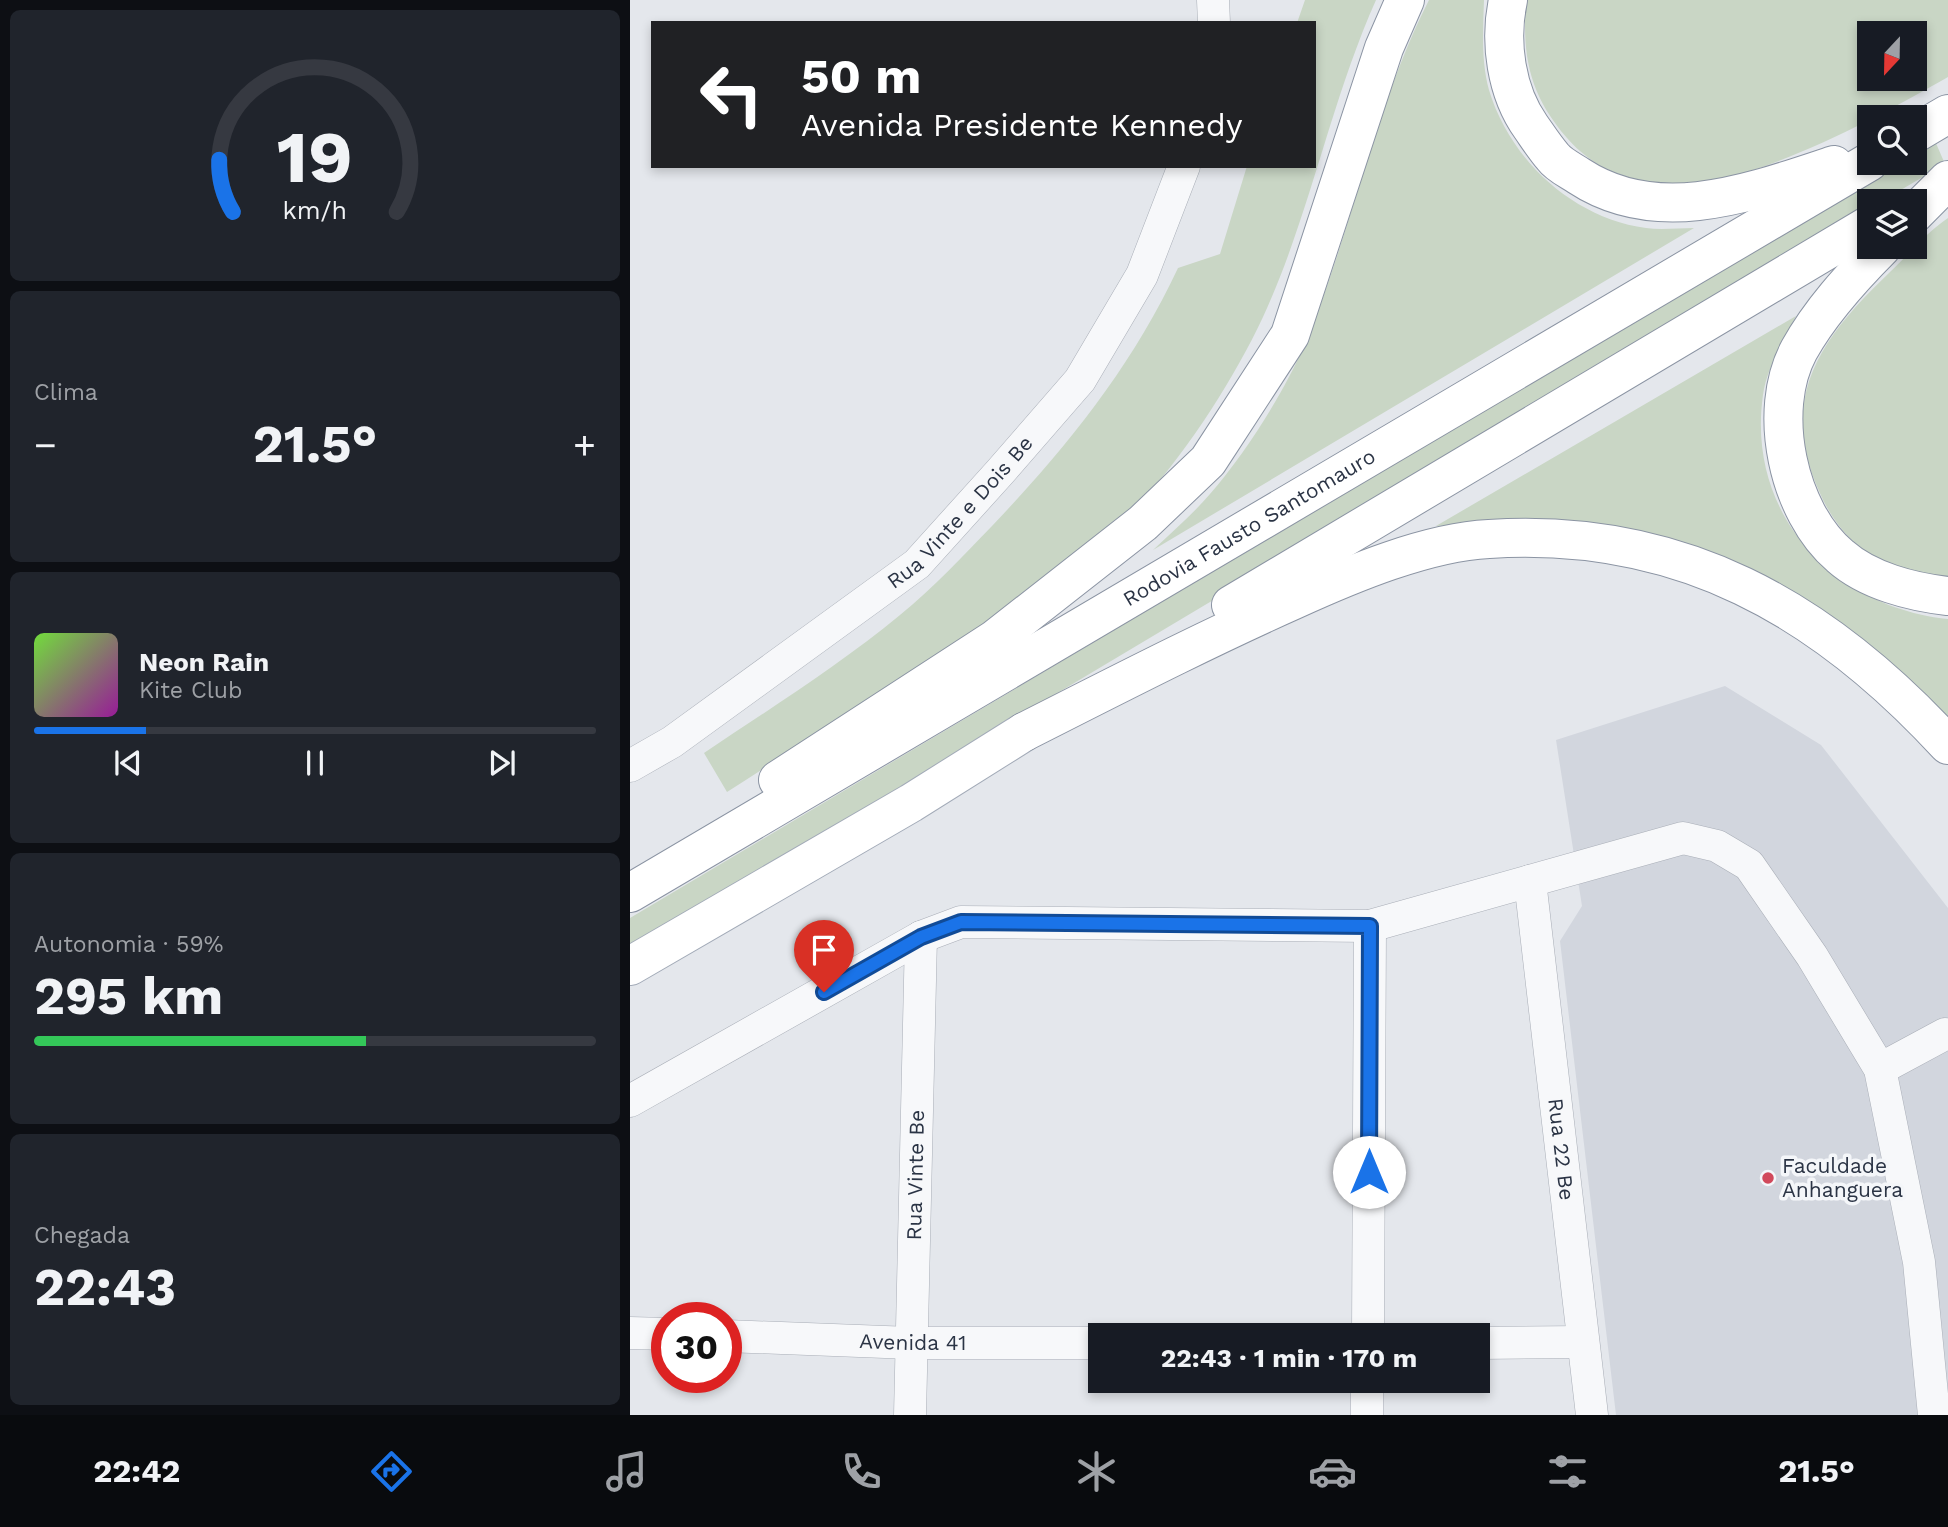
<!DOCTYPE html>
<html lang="pt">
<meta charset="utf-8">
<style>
body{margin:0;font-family:"Work Sans",sans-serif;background:#20242c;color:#f1f3f6;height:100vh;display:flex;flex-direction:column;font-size:26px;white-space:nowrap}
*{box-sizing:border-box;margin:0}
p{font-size:23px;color:#9ea1a6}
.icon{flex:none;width:38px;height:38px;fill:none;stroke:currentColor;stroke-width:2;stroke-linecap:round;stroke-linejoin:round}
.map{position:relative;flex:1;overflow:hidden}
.sheet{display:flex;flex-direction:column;gap:10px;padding:10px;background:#0d0f14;width:630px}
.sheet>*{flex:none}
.top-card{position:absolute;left:21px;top:21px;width:665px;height:147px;border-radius:0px;box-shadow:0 4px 10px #0003;background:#202124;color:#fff;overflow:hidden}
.needle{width:46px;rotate:202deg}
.buttons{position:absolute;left:1227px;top:21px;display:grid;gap:14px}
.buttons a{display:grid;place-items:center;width:70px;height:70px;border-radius:0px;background:#171b24;box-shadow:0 4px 10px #0003;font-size:35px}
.speed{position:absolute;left:21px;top:1302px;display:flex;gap:14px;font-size:35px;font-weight:700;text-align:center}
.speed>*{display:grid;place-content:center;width:91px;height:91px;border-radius:50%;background:#171b24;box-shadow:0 4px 10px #0003;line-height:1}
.speed .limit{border:10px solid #d22;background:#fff;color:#111}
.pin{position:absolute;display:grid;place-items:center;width:60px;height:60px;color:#fff;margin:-72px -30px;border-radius:50% 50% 50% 0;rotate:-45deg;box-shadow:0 0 7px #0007}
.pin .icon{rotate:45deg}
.me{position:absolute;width:77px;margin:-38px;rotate:0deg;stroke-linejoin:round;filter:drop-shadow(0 0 5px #0008)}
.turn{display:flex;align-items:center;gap:24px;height:147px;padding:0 35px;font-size:32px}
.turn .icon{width:91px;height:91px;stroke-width:2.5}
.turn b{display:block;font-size:49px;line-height:60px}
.big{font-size:52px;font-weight:700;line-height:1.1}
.sheet .card{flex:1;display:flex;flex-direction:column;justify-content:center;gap:10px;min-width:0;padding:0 24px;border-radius:10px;background:#20242c}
.sheet .dial{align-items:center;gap:0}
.dial svg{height:182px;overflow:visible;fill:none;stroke:#363941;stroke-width:7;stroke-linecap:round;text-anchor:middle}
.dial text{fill:#f1f3f6;stroke:none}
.song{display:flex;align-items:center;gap:21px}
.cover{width:84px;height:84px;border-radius:10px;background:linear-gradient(135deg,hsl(100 70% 55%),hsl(300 70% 35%))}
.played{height:7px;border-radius:4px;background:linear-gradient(90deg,#1a73e8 20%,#363941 20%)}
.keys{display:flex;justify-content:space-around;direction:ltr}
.heat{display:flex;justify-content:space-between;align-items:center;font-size:38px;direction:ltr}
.charge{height:10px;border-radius:5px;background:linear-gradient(90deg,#34c759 59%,#363941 0)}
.trip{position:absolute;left:458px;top:1323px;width:402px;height:70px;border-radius:0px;background:#171b24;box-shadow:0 4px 10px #0003;font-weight:700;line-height:70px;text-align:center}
.tab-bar{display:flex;height:112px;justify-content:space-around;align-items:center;background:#090b0e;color:#9ea1a6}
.tab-bar .icon{width:49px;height:49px}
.tab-bar .selected{color:#1a73e8}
.tab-bar b{font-size:32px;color:#f1f3f6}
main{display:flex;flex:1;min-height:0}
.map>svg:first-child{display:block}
.built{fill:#d2d6de}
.green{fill:#c9d6c5;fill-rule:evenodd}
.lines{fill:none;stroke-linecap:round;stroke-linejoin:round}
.minor-casing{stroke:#a9aeb7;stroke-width:33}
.major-casing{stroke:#a3abb8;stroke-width:40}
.highway-casing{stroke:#8b94a3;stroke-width:40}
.minor{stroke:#f7f8fa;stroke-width:32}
.major{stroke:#fff;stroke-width:38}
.highway{stroke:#fff;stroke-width:38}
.route-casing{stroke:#114b97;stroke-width:18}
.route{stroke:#1a73e8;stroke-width:12}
.poi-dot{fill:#d1495b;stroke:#f4f6f9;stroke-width:2.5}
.labels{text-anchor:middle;stroke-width:7;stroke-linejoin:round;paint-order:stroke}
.street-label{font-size:21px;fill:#2b3445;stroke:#f4f6f9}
.poi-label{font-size:21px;fill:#2b3445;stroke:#f4f6f9;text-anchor:start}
</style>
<main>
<section class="sheet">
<div class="card dial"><svg viewBox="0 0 100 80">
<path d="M14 69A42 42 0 1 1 86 69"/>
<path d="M14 69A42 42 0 0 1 8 46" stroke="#1a73e8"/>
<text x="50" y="56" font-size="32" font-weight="700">19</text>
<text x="50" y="72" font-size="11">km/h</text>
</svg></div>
<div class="card"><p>Clima</p>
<div class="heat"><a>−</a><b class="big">21.5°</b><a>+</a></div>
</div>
<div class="card">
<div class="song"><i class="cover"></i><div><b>Neon Rain</b><p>Kite Club</p></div></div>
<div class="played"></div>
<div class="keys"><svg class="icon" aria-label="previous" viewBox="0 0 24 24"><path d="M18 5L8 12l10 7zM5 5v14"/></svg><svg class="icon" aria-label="pause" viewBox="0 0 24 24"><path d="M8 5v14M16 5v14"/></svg><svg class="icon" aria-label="next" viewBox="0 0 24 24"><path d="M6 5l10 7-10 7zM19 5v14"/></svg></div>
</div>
<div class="card"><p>Autonomia · 59%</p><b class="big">295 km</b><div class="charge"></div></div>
<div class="card"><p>Chegada</p><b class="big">22:43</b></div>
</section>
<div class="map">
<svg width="1318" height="1415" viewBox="0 0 1318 1415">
<rect width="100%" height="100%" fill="#e4e7ec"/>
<path class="built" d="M 1095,686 L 1191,745 L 1318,908 L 1318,1415 L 986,1415 L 930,941 L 952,906 L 926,740 Z"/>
<path class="green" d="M 675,0 L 746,0 C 700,103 680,215 633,317 C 606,375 559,449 516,496 C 498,515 474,531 454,548 C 345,640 217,714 97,792 L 74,753 C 141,708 208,666 270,615 C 303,588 333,556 362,526 C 437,447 501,368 548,268 L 590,254 L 617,166 L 684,166 L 684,23 L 667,23 Z
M 799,0 L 854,0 C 853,30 851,61 859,90 C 880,160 943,218 1016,228 C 1031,230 1048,228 1064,228 L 523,550 C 542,532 563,514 580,494 C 615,454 653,394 674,346 C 722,233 743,110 799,0 Z
M 896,0 L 1318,0 L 1318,77 C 1242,120 1134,180 1045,186 C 1005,189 962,167 937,138 C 899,94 892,56 896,0 ZM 1239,33 L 1284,33 L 1284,79 L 1239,79 Z
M 1305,141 L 1315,164 L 1252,201 L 1239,201 L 1239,209 L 0,948 L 0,918 L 1269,163 L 1284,163 L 1285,154 Z
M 1318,218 L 1318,580 C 1299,575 1274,573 1256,565 C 1225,550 1202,522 1189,491 C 1147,396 1192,337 1260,272 C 1278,255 1297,232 1318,218 Z
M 1166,316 C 1154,340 1137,367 1133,395 C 1116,514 1203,607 1318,619 L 1318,729 L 1215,633 L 900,522 L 806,526 Z"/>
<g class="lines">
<g class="minor-casing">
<g id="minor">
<path d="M 583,0 L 584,23"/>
<path id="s1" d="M 0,766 L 42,742 L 287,564 L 370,472 L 450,380 L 512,275 L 554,166"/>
<path id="s2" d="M 900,881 L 962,1415"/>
<path d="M 1250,1069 L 1315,1034"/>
<path d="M 0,1101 L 291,937 L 331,922 L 740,926 L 1053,838 L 1087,846 L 1119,865 L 1182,956 L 1250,1069 L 1289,1262 L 1304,1415"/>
<path d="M 0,1333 L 37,1334"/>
<path d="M 738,1335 L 740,926"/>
<path id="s3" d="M 96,1336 L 281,1343 L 471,1343"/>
<path d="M 849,1343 L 953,1342"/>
<path id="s4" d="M 280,1415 L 291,937"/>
<path d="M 737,1415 L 737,1381"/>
</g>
</g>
<g class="major-casing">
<path id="major" d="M 0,966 L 281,803 L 394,732"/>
</g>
<g class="highway-casing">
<g id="highway">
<path d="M 878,0 C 869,42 876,92 901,127 C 908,137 915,148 923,157 C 929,165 940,170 949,176 C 1028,228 1122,192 1204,165"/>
<path d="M 1284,134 L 1318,114"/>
<path d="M 1284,214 L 1318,180"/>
<path d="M 1252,247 C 1221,278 1190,312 1169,350 C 1136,411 1158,512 1210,556 C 1238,581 1282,592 1318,596"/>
<path d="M 601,605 L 1239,225"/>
<path d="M 394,732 C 483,687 572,641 664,600 C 721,574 797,542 859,539 C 1050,527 1192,608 1318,745"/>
<path d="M 148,780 L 365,639 L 513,523 L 578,461 L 660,335 L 754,48 L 775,0"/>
<path id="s5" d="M 0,893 L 1239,162"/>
</g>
</g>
<use href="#minor" class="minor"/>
<use href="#major" class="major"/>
<use href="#highway" class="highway"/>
</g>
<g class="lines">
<g class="route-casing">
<path id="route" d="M 194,992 L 291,937 L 331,922 L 740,926 L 739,1172"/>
</g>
<use href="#route" class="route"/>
</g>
<circle class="poi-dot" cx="1138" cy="1178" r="7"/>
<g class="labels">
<g class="street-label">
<text dy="7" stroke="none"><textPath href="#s1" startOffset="418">Rua Vinte e Dois Be</textPath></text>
<text dy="7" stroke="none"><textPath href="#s5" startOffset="719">Rodovia Fausto Santomauro</textPath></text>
<text dy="7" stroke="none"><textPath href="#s2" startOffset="270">Rua 22 Be</textPath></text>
<text dy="7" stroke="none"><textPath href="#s4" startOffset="240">Rua Vinte Be</textPath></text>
<text dy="7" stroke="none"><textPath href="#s3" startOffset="187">Avenida 41</textPath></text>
</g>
<g class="poi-label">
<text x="1152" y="1173">Faculdade<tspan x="1152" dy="24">Anhanguera</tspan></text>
</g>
</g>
</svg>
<div class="buttons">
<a><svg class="needle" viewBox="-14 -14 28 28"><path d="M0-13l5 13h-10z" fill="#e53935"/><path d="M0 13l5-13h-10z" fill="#9ea1a6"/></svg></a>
<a><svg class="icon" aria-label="search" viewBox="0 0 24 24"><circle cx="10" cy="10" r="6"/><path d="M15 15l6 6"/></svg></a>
<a><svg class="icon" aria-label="layers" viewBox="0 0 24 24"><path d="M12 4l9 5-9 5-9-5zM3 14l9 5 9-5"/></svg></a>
</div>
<div class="speed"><div class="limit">30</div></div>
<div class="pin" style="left:194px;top:992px;background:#d93025"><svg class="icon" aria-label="arrive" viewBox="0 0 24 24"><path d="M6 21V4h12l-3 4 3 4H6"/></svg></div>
<svg class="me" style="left:739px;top:1172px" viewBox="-20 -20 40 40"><circle r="19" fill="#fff"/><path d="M0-13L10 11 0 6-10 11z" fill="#1a73e8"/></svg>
<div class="trip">22:43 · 1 min · 170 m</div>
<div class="top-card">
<div class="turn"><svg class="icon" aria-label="left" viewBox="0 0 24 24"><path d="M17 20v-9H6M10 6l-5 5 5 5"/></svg><div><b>50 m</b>Avenida Presidente Kennedy</div></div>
</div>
</div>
</main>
<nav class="tab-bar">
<b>22:42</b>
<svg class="icon selected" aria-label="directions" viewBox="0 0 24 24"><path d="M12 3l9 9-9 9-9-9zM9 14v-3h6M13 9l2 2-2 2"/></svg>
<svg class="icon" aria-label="music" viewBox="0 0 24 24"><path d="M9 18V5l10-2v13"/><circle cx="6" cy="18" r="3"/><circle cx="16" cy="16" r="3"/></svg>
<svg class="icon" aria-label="phone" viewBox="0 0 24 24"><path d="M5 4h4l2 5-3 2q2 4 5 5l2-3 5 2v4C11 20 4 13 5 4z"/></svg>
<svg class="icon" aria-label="climate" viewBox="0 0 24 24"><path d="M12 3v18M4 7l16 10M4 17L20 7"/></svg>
<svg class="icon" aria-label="car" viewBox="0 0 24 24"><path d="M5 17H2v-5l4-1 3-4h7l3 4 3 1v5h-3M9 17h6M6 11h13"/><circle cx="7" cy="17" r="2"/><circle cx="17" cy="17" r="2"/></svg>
<svg class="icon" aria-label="filters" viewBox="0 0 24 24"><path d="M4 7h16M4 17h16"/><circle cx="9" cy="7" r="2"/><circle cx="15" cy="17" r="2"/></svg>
<b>21.5°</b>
</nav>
